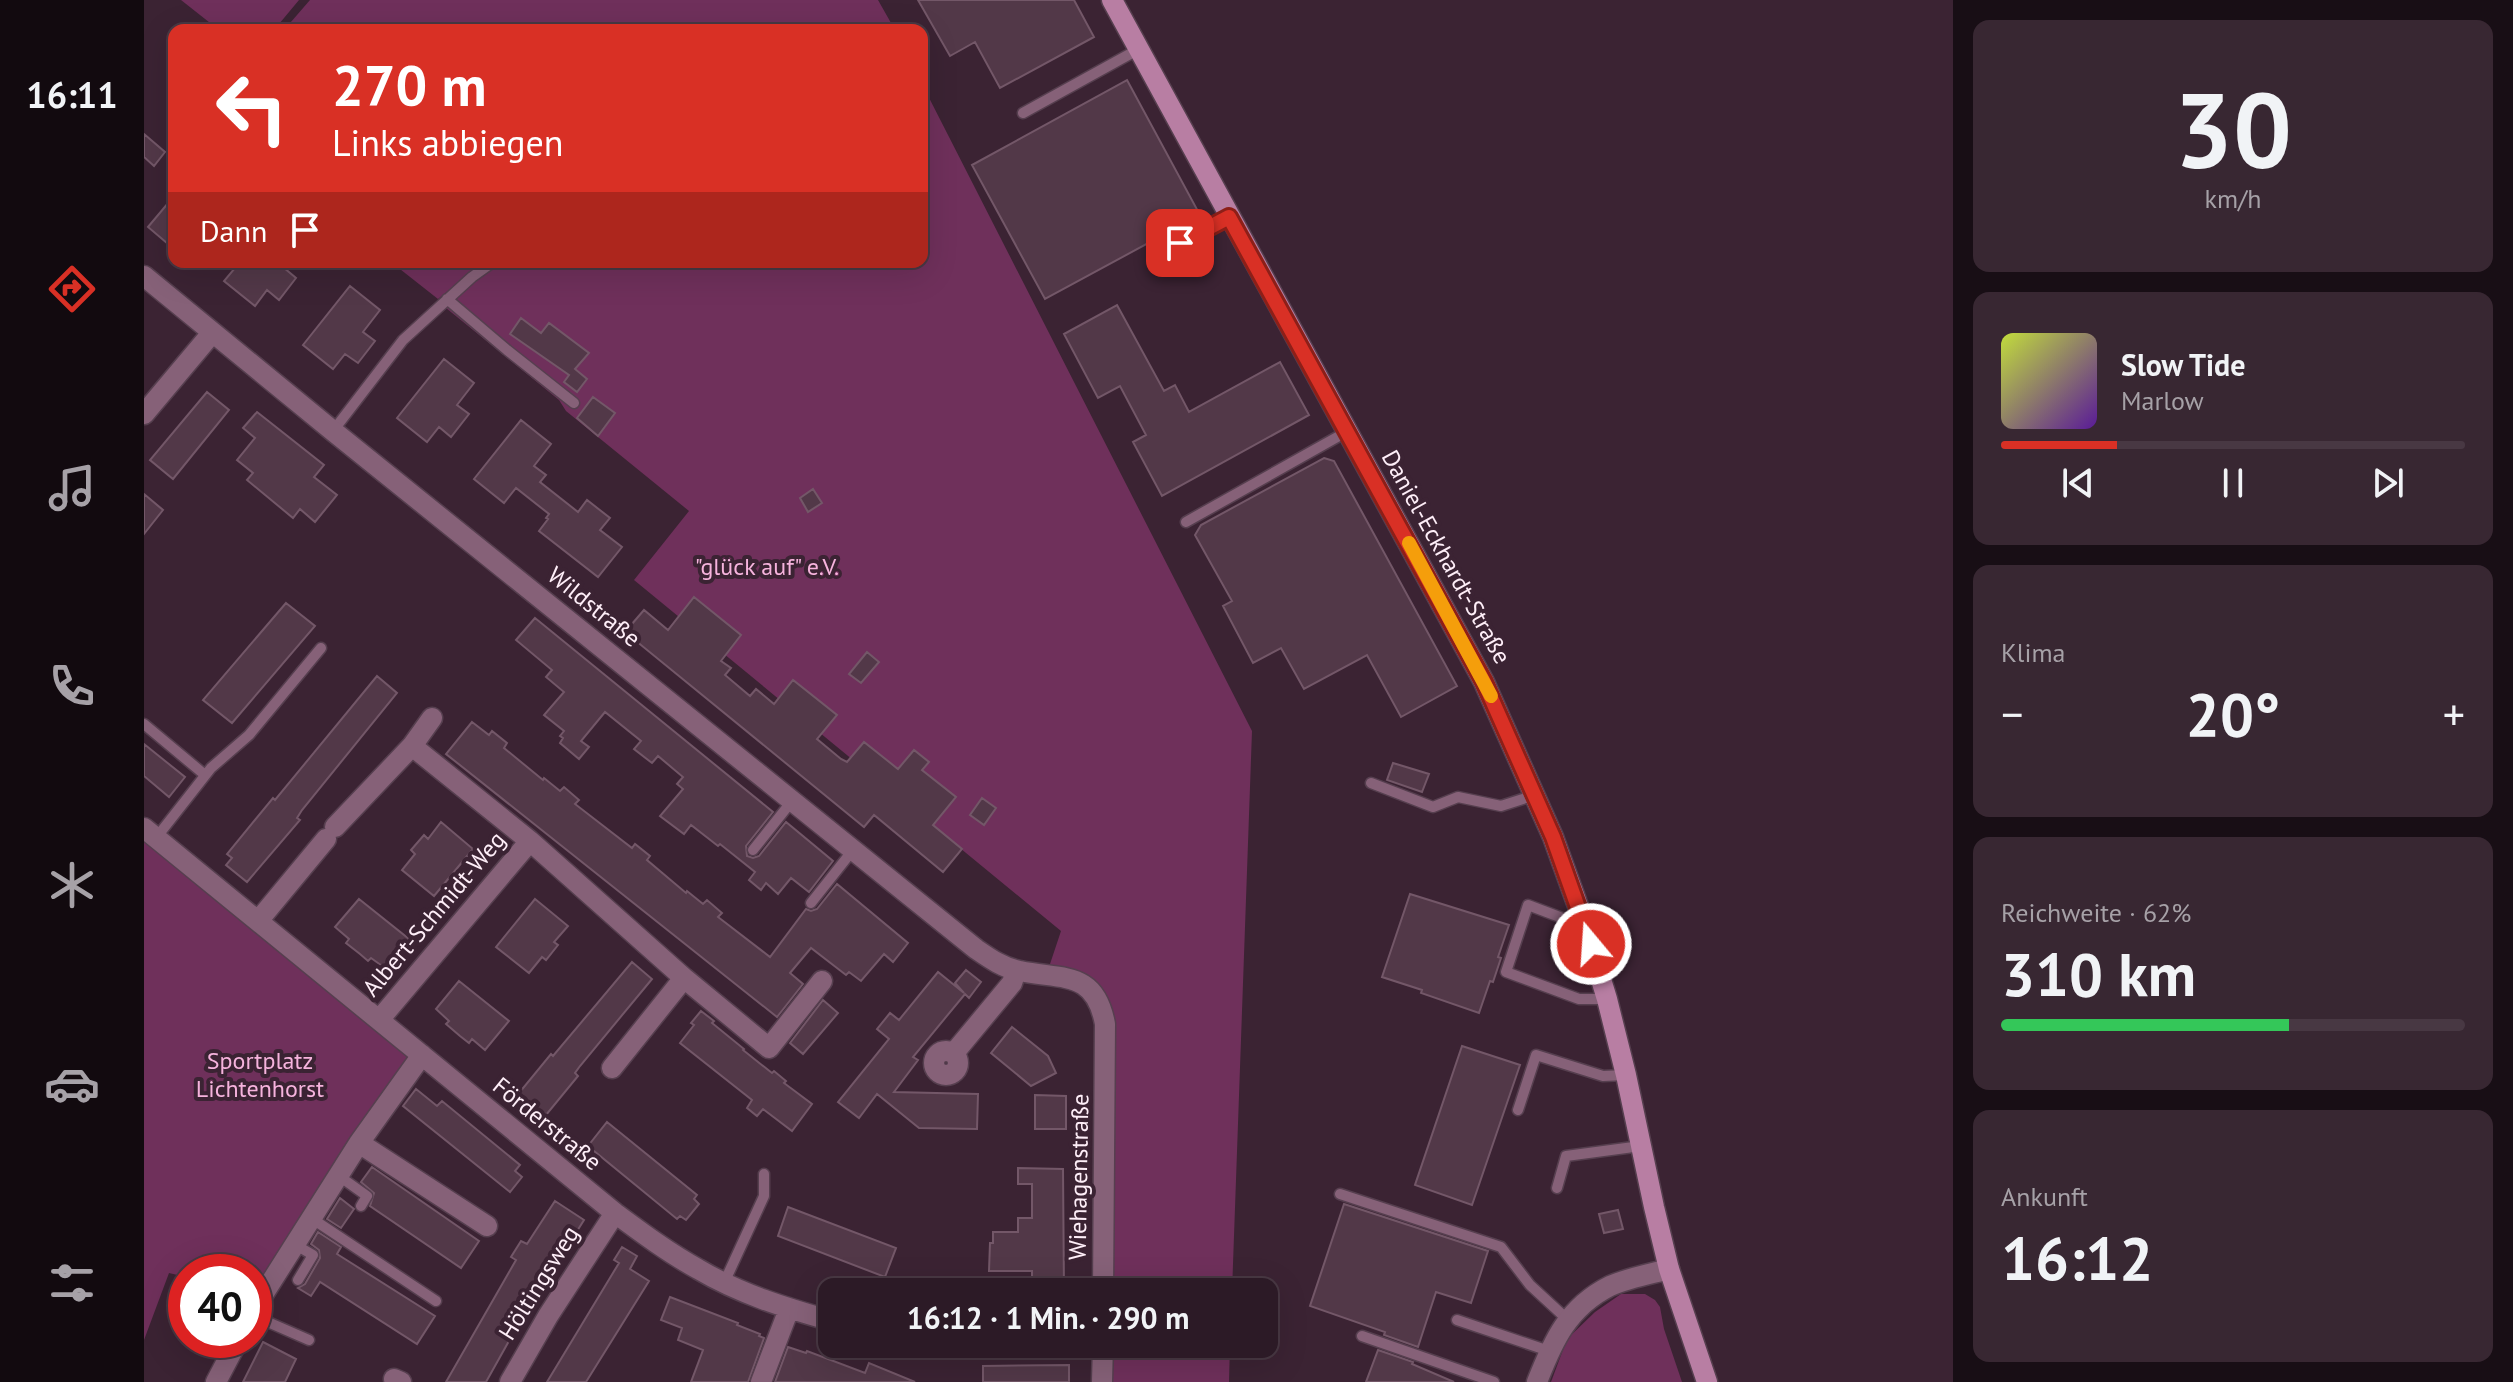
<!DOCTYPE html>
<html lang="de">
<meta charset="utf-8">
<style>
body{margin:0;font-family:"PT Sans",sans-serif;background:#382732;color:#f1f3f6;height:100vh;display:flex;flex-direction:column;font-size:30px;white-space:nowrap}
*{box-sizing:border-box;margin:0}
p{font-size:26px;color:#a6a1a7}
.icon{flex:none;width:44px;height:44px;fill:none;stroke:currentColor;stroke-width:2;stroke-linecap:round;stroke-linejoin:round}
.map{position:relative;flex:1;overflow:hidden}
.drawer{display:flex;flex-direction:column;gap:20px;padding:20px;background:#180e15;width:560px}
.drawer>*{flex:none}
.hud{position:absolute;left:24px;top:24px;width:760px;height:244px;border-radius:16px;box-shadow:0 8px 32px #0002,0 0 0 2px #483843;background:#d93025;color:#fff;overflow:hidden}
.speed{position:absolute;left:24px;top:1254px;display:flex;gap:16px;font-size:40px;font-weight:700;text-align:center}
.speed>*{display:grid;place-content:center;width:104px;height:104px;border-radius:50%;background:#2c1a26;box-shadow:0 8px 32px #0002,0 0 0 2px #483843;line-height:1}
.speed .limit{border:12px solid #d22;background:#fff;color:#111}
.pin{position:absolute;display:grid;place-items:center;width:68px;height:68px;color:#fff;margin:-34px;border-radius:16px;box-shadow:0 4px 12px #0006}
.me{position:absolute;width:88px;margin:-44px;rotate:342deg;stroke-linejoin:round;filter:drop-shadow(0 0 6px #0008)}
.turn{display:flex;align-items:center;gap:28px;height:168px;padding:0 32px;font-size:36px}
.turn .icon{width:104px;height:104px;stroke-width:2.5}
.turn b{display:block;font-size:56px;line-height:68px}
.then{display:flex;align-items:center;height:76px;padding:0 32px;background:#0003;gap:16px;font-size:30px}
.big{font-size:60px;font-weight:800;line-height:1.1}
.drawer .widget{flex:1;display:flex;flex-direction:column;justify-content:center;gap:12px;min-width:0;padding:0 28px;border-radius:16px;background:#382732}
.drawer .dial{align-items:center;gap:0}
.dial b{font-size:104px;line-height:1}
.song{display:flex;align-items:center;gap:24px}
.cover{width:96px;height:96px;border-radius:12px;background:linear-gradient(135deg,hsl(70 70% 55%),hsl(270 70% 35%))}
.played{height:8px;border-radius:4px;background:linear-gradient(90deg,#d93025 25%,#483843 25%)}
.keys{display:flex;justify-content:space-around;direction:ltr}
.heat{display:flex;justify-content:space-between;align-items:center;font-size:44px;direction:ltr}
.charge{height:12px;border-radius:6px;background:linear-gradient(90deg,#34c759 62%,#483843 0)}
.trip{position:absolute;left:674px;top:1278px;width:460px;height:80px;border-radius:16px;background:#2c1a26;box-shadow:0 8px 32px #0002,0 0 0 2px #483843;font-weight:800;line-height:80px;text-align:center}
main{display:flex;flex:1;min-height:0}
.tabs{display:flex;flex-direction:column;width:144px;justify-content:space-around;align-items:center;background:#120a0f;color:#a6a1a7}
.tabs .icon{width:56px;height:56px}
.tabs .on{color:#d93025}
.tabs b{font-size:36px;color:#f1f3f6}
.map>svg:first-child{display:block}
.green{fill:#6f305b}
.building{fill:#523848;stroke:#735768;stroke-width:2}
.lines{fill:none;stroke-linecap:round;stroke-linejoin:round}
.lane-casing{stroke:#563f4f;stroke-width:13}
.street-casing{stroke:#563f4f;stroke-width:23}
.secondary-casing{stroke:#563f4f;stroke-width:23}
.lane{stroke:#866178;stroke-width:10}
.street{stroke:#866178;stroke-width:20}
.secondary{stroke:#b87ea3;stroke-width:20}
.route-casing{stroke:#8d1f18;stroke-width:20}
.route{stroke:#d93025;stroke-width:14}
.slow{stroke:#f59e0b;stroke-width:14}
.labels{text-anchor:middle;stroke-width:8;stroke-linejoin:round;paint-order:stroke}
.street-label{font-size:24px;fill:#feeef8;stroke:#3b2333}
.park-label{font-size:24px;fill:#f6b3dd;stroke:#3b2333}
</style>
<main>
<nav class="tabs">
<b>16:11</b>
<svg class="icon on" aria-label="directions" viewBox="0 0 24 24"><path d="M12 3l9 9-9 9-9-9zM9 14v-3h6M13 9l2 2-2 2"/></svg>
<svg class="icon" aria-label="music" viewBox="0 0 24 24"><path d="M9 18V5l10-2v13"/><circle cx="6" cy="18" r="3"/><circle cx="16" cy="16" r="3"/></svg>
<svg class="icon" aria-label="phone" viewBox="0 0 24 24"><path d="M5 4h4l2 5-3 2q2 4 5 5l2-3 5 2v4C11 20 4 13 5 4z"/></svg>
<svg class="icon" aria-label="climate" viewBox="0 0 24 24"><path d="M12 3v18M4 7l16 10M4 17L20 7"/></svg>
<svg class="icon" aria-label="car" viewBox="0 0 24 24"><path d="M5 17H2v-5l4-1 3-4h7l3 4 3 1v5h-3M9 17h6M6 11h13"/><circle cx="7" cy="17" r="2"/><circle cx="17" cy="17" r="2"/></svg>
<svg class="icon" aria-label="filters" viewBox="0 0 24 24"><path d="M4 7h16M4 17h16"/><circle cx="9" cy="7" r="2"/><circle cx="15" cy="17" r="2"/></svg>
</nav>
<div class="map">
<svg width="1809" height="1382" viewBox="0 0 1809 1382">
<rect width="100%" height="100%" fill="#3b2333"/>
<path class="green" d="M 37,0 L 155,0 L 130,30 L 75,30 Z
M 166,0 L 734,0 L 751,30 L 140,30 Z
M 778,84 L 1108,731 L 1088,1292 L 962,1292 L 960,1007 L 903,973 L 917,931 L 490,580 L 545,511 L 422,411 L 415,400 L 302,308 L 316,291 L 354,262 L 778,262 Z
M 247,262 L 340,262 L 294,299 Z
M 0,833 L 271,1056 L 110,1297 L 110,1272 L 42,1272 L 42,1277 L 25,1273 L 0,1340 Z
M 1477,1294 L 1501,1294 L 1511,1300 L 1516,1307 L 1520,1329 L 1538,1382 L 1407,1382 L 1423,1339 L 1451,1312 Z
M 961,1344 L 1086,1344 L 1085,1382 L 961,1382 Z"/>
<path class="building" d="M 774,0 L 930,0 L 950,37 L 856,88 L 831,42 L 806,56 Z
M 983,80 L 1056,215 L 901,299 L 828,165 Z
M 0,134 L 21,152 L 10,166 L 0,157 Z
M 30,196 L 30,249 L 4,227 Z
M 96,262 L 133,262 L 152,278 L 135,300 L 123,290 L 111,306 L 80,281 Z
M 206,286 L 236,310 L 219,332 L 231,341 L 214,363 L 201,354 L 189,369 L 159,345 Z
M 973,305 L 1020,391 L 1031,385 L 1045,412 L 1136,362 L 1165,415 L 1018,496 L 989,442 L 1002,435 L 976,386 L 954,398 L 920,334 Z
M 377,318 L 397,333 L 405,323 L 445,353 L 431,369 L 443,379 L 433,392 L 420,382 L 425,375 L 366,334 Z
M 300,359 L 330,383 L 313,405 L 325,414 L 307,437 L 295,427 L 283,442 L 253,418 Z
M 63,392 L 85,410 L 29,479 L 6,460 Z
M 449,397 L 471,413 L 454,436 L 433,418 Z
M 113,412 L 180,465 L 170,477 L 193,495 L 171,522 L 156,509 L 149,518 L 103,480 L 109,473 L 93,460 L 111,438 L 99,428 Z
M 377,420 L 407,444 L 390,466 L 402,475 L 396,482 L 434,512 L 443,500 L 466,518 L 456,530 L 478,547 L 454,577 L 395,531 L 404,519 L 402,518 L 405,514 L 372,488 L 360,503 L 330,479 Z
M 1180,458 L 1190,461 L 1313,686 L 1257,717 L 1223,655 L 1160,689 L 1137,648 L 1109,663 L 1079,606 L 1088,601 L 1051,535 L 1057,525 Z
M 669,489 L 678,503 L 664,512 L 656,498 Z
M 0,494 L 19,510 L 0,534 Z
M 550,597 L 597,635 L 577,661 L 587,668 L 581,675 L 606,696 L 612,689 L 630,704 L 649,680 L 693,715 L 673,739 L 697,759 L 703,762 L 720,742 L 754,769 L 770,750 L 785,762 L 778,770 L 812,797 L 789,825 L 818,849 L 799,872 L 730,815 L 720,827 L 481,632 L 500,610 L 524,630 Z
M 142,603 L 171,626 L 88,723 L 59,700 Z
M 391,618 L 629,812 L 602,846 L 603,856 L 609,858 L 615,856 L 642,822 L 689,861 L 665,892 L 647,878 L 634,894 L 622,883 L 617,890 L 605,880 L 611,872 L 576,844 L 574,846 L 547,825 L 540,834 L 516,816 L 539,789 L 533,784 L 539,777 L 514,756 L 508,763 L 490,749 L 497,741 L 461,712 L 437,741 L 445,747 L 435,759 L 416,743 L 419,738 L 416,736 L 420,731 L 400,715 L 420,692 L 402,677 L 408,670 L 372,640 Z
M 723,652 L 735,662 L 717,683 L 705,674 Z
M 233,676 L 253,693 L 158,810 L 153,818 L 156,820 L 103,882 L 82,865 L 88,858 L 83,854 L 129,798 L 131,800 Z
M 328,722 L 345,735 L 348,731 L 363,743 L 360,748 L 399,780 L 400,778 L 416,791 L 420,787 L 435,800 L 431,804 L 488,848 L 491,844 L 506,856 L 503,860 L 542,893 L 543,891 L 559,904 L 563,900 L 578,913 L 574,917 L 626,957 L 662,909 L 667,911 L 673,909 L 693,884 L 764,943 L 749,962 L 740,954 L 717,981 L 705,972 L 702,975 L 667,948 L 646,973 L 659,984 L 633,1017 L 302,754 Z
M 0,744 L 41,777 L 25,797 L 0,776 Z
M 1249,763 L 1285,774 L 1278,792 L 1243,780 Z
M 838,798 L 852,808 L 840,825 L 826,815 Z
M 297,822 L 329,849 L 290,896 L 258,870 L 271,854 L 267,850 L 280,835 L 284,839 Z
M 1266,894 L 1365,925 L 1354,957 L 1357,958 L 1349,982 L 1346,981 L 1335,1013 L 1277,993 L 1278,990 L 1238,977 Z
M 215,899 L 265,939 L 241,968 L 227,958 L 224,961 L 216,954 L 202,943 L 205,939 L 191,927 Z
M 391,899 L 424,926 L 410,942 L 414,945 L 402,960 L 398,957 L 385,973 L 352,947 Z
M 488,962 L 508,979 L 436,1066 L 431,1073 L 434,1076 L 402,1115 L 399,1112 L 394,1119 L 372,1102 L 378,1095 L 375,1093 L 407,1054 L 409,1056 Z
M 822,970 L 837,982 L 825,998 L 821,994 L 769,1057 L 774,1060 L 750,1092 L 834,1094 L 833,1129 L 775,1128 L 733,1094 L 715,1118 L 694,1102 L 745,1039 L 733,1029 L 746,1013 L 755,1020 L 794,972 L 820,993 L 811,983 Z
M 315,981 L 365,1021 L 341,1050 L 328,1039 L 325,1043 L 316,1036 L 302,1024 L 305,1021 L 292,1009 Z
M 679,1000 L 694,1013 L 659,1054 L 646,1043 Z
M 557,1011 L 570,1021 L 568,1023 L 600,1049 L 599,1050 L 628,1073 L 630,1071 L 642,1081 L 640,1083 L 668,1104 L 648,1131 L 619,1109 L 613,1116 L 603,1108 L 608,1100 L 536,1043 L 550,1025 L 547,1023 Z
M 868,1027 L 904,1056 L 912,1073 L 887,1086 L 847,1053 Z
M 1318,1046 L 1376,1065 L 1328,1205 L 1271,1185 Z
M 272,1089 L 293,1106 L 298,1101 L 376,1165 L 371,1171 L 378,1177 L 366,1192 L 259,1106 Z
M 891,1095 L 922,1096 L 922,1129 L 891,1129 Z
M 463,1122 L 553,1195 L 550,1199 L 555,1204 L 542,1220 L 536,1216 L 533,1219 L 444,1146 Z
M 228,1167 L 335,1241 L 317,1268 L 226,1206 L 230,1193 L 217,1182 Z
M 874,1168 L 919,1169 L 920,1292 L 888,1292 L 888,1271 L 845,1271 L 846,1243 L 849,1243 L 849,1232 L 874,1232 L 874,1218 L 888,1218 L 888,1184 L 874,1184 Z
M 196,1198 L 210,1209 L 197,1228 L 183,1219 Z
M 411,1201 L 440,1220 L 375,1323 L 342,1382 L 302,1382 L 372,1260 L 367,1257 L 377,1241 L 383,1244 Z
M 1200,1204 L 1344,1251 L 1327,1303 L 1292,1292 L 1274,1347 L 1240,1335 L 1241,1332 L 1166,1306 Z
M 644,1207 L 752,1248 L 741,1277 L 634,1236 Z
M 1474,1210 L 1479,1229 L 1460,1233 L 1455,1214 Z
M 174,1232 L 197,1247 L 193,1254 L 291,1316 L 273,1344 L 176,1282 L 167,1296 L 154,1288 L 161,1284 L 176,1258 L 175,1250 L 167,1244 Z
M 478,1247 L 493,1256 L 486,1269 L 505,1281 L 442,1382 L 403,1382 L 475,1263 L 470,1260 Z
M 526,1297 L 594,1323 L 593,1325 L 616,1334 L 615,1336 L 620,1338 L 604,1382 L 547,1382 L 559,1350 L 534,1340 L 538,1328 L 517,1320 Z
M 119,1342 L 152,1359 L 141,1382 L 99,1382 Z
M 644,1347 L 662,1353 L 663,1351 L 721,1373 L 725,1363 L 771,1382 L 631,1382 Z
M 1234,1350 L 1269,1362 L 1268,1364 L 1310,1382 L 1222,1382 Z
M 925,1365 L 925,1382 L 839,1382 L 839,1366 Z"/>
<g class="lines">
<g class="lane-casing">
<path id="lane" d="M 879,113 L 995,49
M 1011,256 L 1085,217
M 303,299 L 363,350 L 430,403
M 189,431 L 259,340 L 328,277 L 349,262
M 1042,522 L 1204,431
M 0,724 L 61,775
M 1227,783 L 1289,807 L 1314,797 L 1357,806 L 1391,795
M 12,838 L 67,768 L 105,735 L 177,648
M 609,850 L 648,801
M 667,903 L 709,850
M 1438,917 L 1421,919 L 1384,905 L 1362,972 L 1435,999 L 1463,999
M 1374,1110 L 1392,1055 L 1459,1076 L 1482,1075
M 195,1176 L 223,1196 L 217,1206
M 1413,1188 L 1422,1156 L 1497,1146
M 1196,1194 L 1357,1247 L 1386,1285 L 1424,1320
M 167,1218 L 292,1301
M 150,1244 L 169,1255 L 154,1280
M 580,1283 L 620,1196 L 620,1174
M 110,1316 L 165,1340
M 1313,1320 L 1405,1351
M 1218,1336 L 1350,1382"/>
</g>
<g class="street-casing">
<path id="street" d="M 0,276 L 189,431 L 832,949 C 845,958 859,968 876,971 C 919,980 951,970 961,1024 L 959,1292
M 0,414 L 68,333
M 191,827 L 268,746 L 288,718
M 0,828 L 471,1213 C 498,1233 525,1253 554,1269 C 596,1294 642,1308 688,1321
M 386,841 L 540,978 L 468,1068
M 115,920 L 182,839
M 540,978 L 625,1048 L 678,981
M 235,1020 L 386,841 L 268,746
M790 1063a12 12 0 1 1 24 0a12 12 0 1 1-24 0Z
M 810,1053 L 868,983 L 872,971
M 215,1143 L 343,1226
M 110,1309 L 215,1143 L 278,1055
M 868,1344 L 959,1346
M 250,1379 L 257,1382
M 72,1382 L 94,1340
M 366,1382 L 404,1316 L 471,1213
M 617,1382 L 645,1309
M 958,1382 L 959,1344
M 1393,1382 C 1409,1341 1424,1307 1466,1286 C 1484,1278 1506,1274 1525,1269"/>
</g>
<g class="secondary-casing">
<path id="secondary" d="M 968,0 L 1340,682 L 1409,837 L 1438,917 L 1463,999 L 1482,1075 L 1510,1207 L 1525,1269 L 1563,1382"/>
</g>
<use href="#lane" class="lane"/>
<use href="#street" class="street"/>
<use href="#secondary" class="secondary"/>
</g>
<g class="lines">
<g class="route-casing">
<path id="route" d="M 1036,243 L 1085,217 L 1340,682 L 1409,837 L 1447,944"/>
</g>
<use href="#route" class="route"/>
<path class="slow" d="M 1265,543 L 1347,696"/>
</g>
<g class="labels">
<g class="street-label">
<text transform="translate(1302 557) rotate(61)" y="8">Daniel-Eckhardt-Straße</text>
<text transform="translate(450 607) rotate(39)" y="8">Wildstraße</text>
<text transform="translate(290 914) rotate(-50)" y="8">Albert-Schmidt-Weg</text>
<text transform="translate(403 1124) rotate(39)" y="8">Förderstraße</text>
<text transform="translate(935 1177) rotate(-89)" y="8">Wiehagenstraße</text>
<text transform="translate(395 1283) rotate(-58)" y="8">Höltingsweg</text>
</g>
<g class="park-label">
<text x="623" y="575">"glück auf" e.V.</text>
<text x="116" y="1069">Sportplatz<tspan x="116" dy="28">Lichtenhorst</tspan></text>
</g>
</g>
</svg>
<div class="speed"><div class="limit">40</div></div>
<div class="pin" style="left:1036px;top:243px;background:#d93025"><svg class="icon" aria-label="arrive" viewBox="0 0 24 24"><path d="M6 21V4h12l-3 4 3 4H6"/></svg></div>
<svg class="me" style="left:1447px;top:944px" viewBox="-20 -20 40 40"><circle r="17" fill="#d93025" stroke="#fff" stroke-width="3"/><path d="M0-11L8 9 0 5-8 9z" fill="#fff"/></svg>
<div class="trip">16:12 · 1 Min. · 290 m</div>
<div class="hud">
<div class="turn"><svg class="icon" aria-label="left" viewBox="0 0 24 24"><path d="M17 20v-9H6M10 6l-5 5 5 5"/></svg><div><b>270 m</b>Links abbiegen</div></div>
<div class="then">Dann<svg class="icon" aria-label="arrive" viewBox="0 0 24 24"><path d="M6 21V4h12l-3 4 3 4H6"/></svg></div>
</div>
</div>
<section class="drawer">
<div class="widget dial"><b>30</b><p>km/h</p></div>
<div class="widget">
<div class="song"><i class="cover"></i><div><b>Slow Tide</b><p>Marlow</p></div></div>
<div class="played"></div>
<div class="keys"><svg class="icon" aria-label="previous" viewBox="0 0 24 24"><path d="M18 5L8 12l10 7zM5 5v14"/></svg><svg class="icon" aria-label="pause" viewBox="0 0 24 24"><path d="M8 5v14M16 5v14"/></svg><svg class="icon" aria-label="next" viewBox="0 0 24 24"><path d="M6 5l10 7-10 7zM19 5v14"/></svg></div>
</div>
<div class="widget"><p>Klima</p>
<div class="heat"><a>−</a><b class="big">20°</b><a>+</a></div>
</div>
<div class="widget"><p>Reichweite · 62%</p><b class="big">310 km</b><div class="charge"></div></div>
<div class="widget"><p>Ankunft</p><b class="big">16:12</b></div>
</section>
</main>
